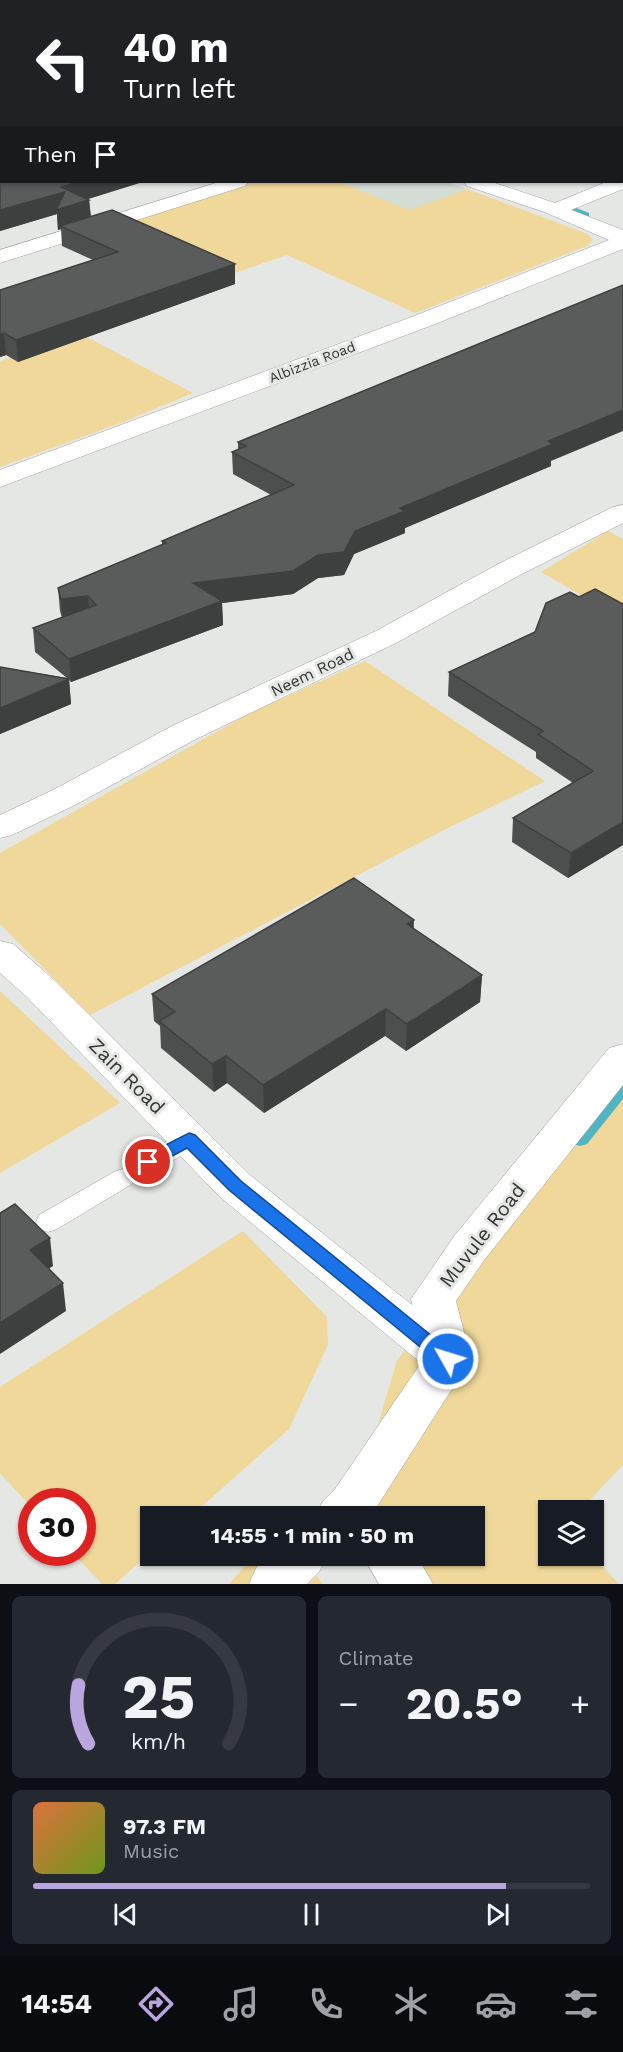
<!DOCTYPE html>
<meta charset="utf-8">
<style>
body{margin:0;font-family:"Work Sans",sans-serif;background:#242831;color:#f1f3f6;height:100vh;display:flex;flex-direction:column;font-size:22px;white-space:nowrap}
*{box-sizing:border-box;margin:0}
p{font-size:20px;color:#9ea1a6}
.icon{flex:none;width:33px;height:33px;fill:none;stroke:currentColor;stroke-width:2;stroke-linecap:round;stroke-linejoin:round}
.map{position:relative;height:1584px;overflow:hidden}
.details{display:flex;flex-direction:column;gap:12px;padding:12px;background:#0d0f14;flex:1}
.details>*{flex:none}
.guide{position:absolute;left:0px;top:0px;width:624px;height:183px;box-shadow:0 2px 4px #0004;background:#202124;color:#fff;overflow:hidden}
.controls{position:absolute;left:538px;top:1500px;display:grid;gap:12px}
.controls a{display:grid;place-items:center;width:66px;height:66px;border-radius:0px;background:#171b24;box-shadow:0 2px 4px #0004;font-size:30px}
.speed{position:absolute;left:18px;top:1488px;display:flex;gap:12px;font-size:30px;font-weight:700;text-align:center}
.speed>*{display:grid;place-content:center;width:78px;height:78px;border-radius:50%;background:#171b24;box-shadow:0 2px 4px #0004;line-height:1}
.speed .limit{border:9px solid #d22;background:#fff;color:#111}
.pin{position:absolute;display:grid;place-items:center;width:51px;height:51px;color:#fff;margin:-26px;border:3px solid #fff;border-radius:50%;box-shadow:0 2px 6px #0007}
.me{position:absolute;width:66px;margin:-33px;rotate:309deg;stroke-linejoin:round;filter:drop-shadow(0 0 4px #0008)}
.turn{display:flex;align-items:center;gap:21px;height:126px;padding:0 24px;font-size:27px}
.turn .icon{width:78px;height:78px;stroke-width:2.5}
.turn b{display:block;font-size:42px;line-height:51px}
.then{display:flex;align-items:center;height:57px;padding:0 24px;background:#0003;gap:12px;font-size:22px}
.big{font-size:45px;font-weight:700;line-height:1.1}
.details .tile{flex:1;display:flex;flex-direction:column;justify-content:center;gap:9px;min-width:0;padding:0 21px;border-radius:9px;background:#242831}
.details .dial{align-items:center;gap:0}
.dial svg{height:156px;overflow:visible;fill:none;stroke:#363941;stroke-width:7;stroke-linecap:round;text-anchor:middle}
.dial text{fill:#f1f3f6;stroke:none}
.song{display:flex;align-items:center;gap:18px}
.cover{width:72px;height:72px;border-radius:9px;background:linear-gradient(135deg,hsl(20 70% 55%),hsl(80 70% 35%))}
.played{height:6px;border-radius:3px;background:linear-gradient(90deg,#baa6de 85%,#363941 85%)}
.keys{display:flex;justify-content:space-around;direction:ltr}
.heat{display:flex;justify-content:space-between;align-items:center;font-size:33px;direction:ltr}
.details .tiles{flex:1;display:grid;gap:12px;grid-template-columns:1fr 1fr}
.tile:last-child{grid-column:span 2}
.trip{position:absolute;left:140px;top:1506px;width:345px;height:60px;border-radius:0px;background:#171b24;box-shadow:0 2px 4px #0004;font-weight:700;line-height:60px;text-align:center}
.dock{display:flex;height:96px;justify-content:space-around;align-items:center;background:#090b0e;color:#9ea1a6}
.dock .icon{width:42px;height:42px}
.dock .current{color:#baa6de}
.dock b{font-size:27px;color:#f1f3f6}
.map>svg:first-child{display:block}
.built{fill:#d5ded6}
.green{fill:#f0d89a}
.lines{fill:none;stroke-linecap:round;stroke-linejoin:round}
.stream{fill:#52b4c2;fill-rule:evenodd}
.service-casing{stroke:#a0a3a0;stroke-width:1}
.minor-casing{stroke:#a0a3a0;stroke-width:1}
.tertiary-casing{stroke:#a0a3a0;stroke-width:1}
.service{fill:#fff;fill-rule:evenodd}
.minor{fill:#fff;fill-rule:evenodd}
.tertiary{fill:#fff;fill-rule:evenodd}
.wall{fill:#4d4f4e}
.shaded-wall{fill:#3e4040}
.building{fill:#595c5b;stroke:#3e4040;stroke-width:1.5}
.route{fill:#1a73e8;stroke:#114b97;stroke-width:1.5}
.labels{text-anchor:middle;stroke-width:6;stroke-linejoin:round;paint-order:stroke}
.far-street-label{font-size:14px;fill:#323332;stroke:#e5e7e5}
.street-label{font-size:16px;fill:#323332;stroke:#e5e7e5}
.near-street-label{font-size:20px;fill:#323332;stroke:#e5e7e5}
</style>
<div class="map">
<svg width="623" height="1584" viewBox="0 0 623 1584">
<rect width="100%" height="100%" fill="#e5e7e5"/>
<path class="built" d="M 339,182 L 447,182 L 467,189 L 409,211 Z"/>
<path class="green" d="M 250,182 L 339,182 L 409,210 L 467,189 L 588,234 L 593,240 L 587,246 L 415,313 L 287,255 L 220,278 L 113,227 Z
M 83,335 L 193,393 L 123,422 L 0,467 L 0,361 Z
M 608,531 L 623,539 L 623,619 L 541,572 Z
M 365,661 L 545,781 L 446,829 L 90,1015 L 0,924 L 0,853 L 250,713 Z
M 0,991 L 120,1103 L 0,1173 Z
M 623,1087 L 623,1465 L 580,1510 L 549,1510 L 549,1556 L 593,1556 L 619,1584 L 388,1584 L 369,1562 L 369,1556 L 474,1556 L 474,1516 L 370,1516 L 372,1445 L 397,1360 Z
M 243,1231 L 327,1317 L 328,1345 L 289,1429 L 191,1516 L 150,1516 L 150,1553 L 115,1584 L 102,1584 L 73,1553 L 82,1552 L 82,1502 L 32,1502 L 31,1507 L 0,1473 L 0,1387 Z
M 301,1557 L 323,1584 L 229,1584 L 252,1558 Z"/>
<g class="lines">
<path class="stream" d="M 576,199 L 584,201 L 574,207 L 589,213 L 589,217 L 583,217 L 561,207 Z
M 623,1081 L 623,1099 L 587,1144 L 580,1146 L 573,1144 L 571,1139 L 573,1134 L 617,1082 Z"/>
<g class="service-casing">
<path id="service" d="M 189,1130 L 197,1133 L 201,1139 L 197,1145 C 181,1155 158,1174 139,1168 L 136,1162 L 139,1156 Z
M 123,1169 L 132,1172 L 135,1178 L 132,1184 L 57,1229 L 48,1232 L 39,1229 L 36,1222 L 39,1215 L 114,1172 Z"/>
</g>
<g class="minor-casing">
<path id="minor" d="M 598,0 L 620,0 L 597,2 Z
M 0,98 L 2,98 L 2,108 L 0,108 Z
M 219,182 L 248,182 L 245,186 L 0,263 L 0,250 Z
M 556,204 L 623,230 L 623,249 L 430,326 L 0,487 L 0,470 L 414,316 L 609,240 L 549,214 L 546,210 L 549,206 Z
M 623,505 L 623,523 L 520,575 L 396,643 L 194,740 L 77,804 L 12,835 L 0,838 L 0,815 L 53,790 L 172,726 L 376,631 L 500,563 L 613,507 Z
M 0,941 L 13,944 L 53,979 L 250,1175 L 412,1305 L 411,1299 L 455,1235 L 609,1048 L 623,1044 L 623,1085 L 485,1259 L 456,1301 L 471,1359 L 371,1516 L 316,1516 L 323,1501 L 335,1489 L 421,1363 L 220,1197 L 27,997 L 0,973 Z
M 269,1556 L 327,1556 L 319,1572 L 307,1584 L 249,1584 L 256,1568 Z
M 363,1556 L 417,1556 L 433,1584 L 379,1584 Z"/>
</g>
<g class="tertiary-casing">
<path id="tertiary" d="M 43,0 L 62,0 L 63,2 L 44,2 Z
M 623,176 L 623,189 L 556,216 L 467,186 L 464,182 L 492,182 L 555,203 L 606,182 L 622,182 Z"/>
</g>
<use href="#service" class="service"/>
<use href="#minor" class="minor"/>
<use href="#tertiary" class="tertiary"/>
</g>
<path class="wall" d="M 83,0 L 554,0 L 559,2 L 87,2 Z
M 0,111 L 89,200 L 91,217 L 235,264 L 235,284 L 18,362 L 6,355 L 0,357 L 0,290 L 93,260 L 62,246 L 61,229 L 58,230 L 57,214 L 0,231 Z
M 238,442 L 551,461 L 551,466 L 405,528 L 405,533 L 354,554 L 344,575 L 318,578 L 293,594 L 222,603 L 223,625 L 71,682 L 69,680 L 71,704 L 0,734 L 0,667 L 67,678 L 35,652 L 33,628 L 62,618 L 60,611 L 58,588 L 162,545 L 162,541 L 271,495 L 233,474 L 232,452 L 238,450 Z
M 579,597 L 623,845 L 568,878 L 512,842 L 513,818 L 573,783 L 536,758 L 536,752 L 448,696 L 449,672 L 535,632 Z
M 414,929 L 482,975 L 480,1002 L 406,1051 L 385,1036 L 264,1113 L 227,1083 L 214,1092 L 161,1048 L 160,1026 L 154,1021 L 152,994 Z"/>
<path class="shaded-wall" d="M 80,182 L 143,182 L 66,206 L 89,200 L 91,219 L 60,226 L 61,229 L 58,230 L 57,214 L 0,231 L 0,210 L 61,187 Z
M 235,264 L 235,284 L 18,362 L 16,340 Z
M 4,333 L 6,355 L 0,357 L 0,335 Z
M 623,410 L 623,431 L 551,461 L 551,466 L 405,528 L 405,533 L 354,554 L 344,575 L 318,578 L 293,594 L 222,603 L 223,625 L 71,682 L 69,659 L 193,583 L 355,531 L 400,508 L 548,441 Z
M 88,596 L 90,619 L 63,623 L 61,599 Z
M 69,679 L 71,704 L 0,734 L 0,708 Z
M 623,822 L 623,845 L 568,878 L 571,853 Z
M 414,920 L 413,946 L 407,924 Z
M 482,975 L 480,1002 L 406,1051 L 407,1024 Z
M 386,1009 L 385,1036 L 264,1113 L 263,1085 Z
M 226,1056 L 227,1083 L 214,1092 L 212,1064 Z
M 50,1238 L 53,1266 L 34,1278 L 30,1250 Z
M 63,1283 L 66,1311 L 0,1354 L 0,1323 Z"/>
<path class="building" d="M 119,0 L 554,0 L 559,2 L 122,2 Z
M 622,22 L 623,22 L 622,56 Z
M 622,67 L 623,68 L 623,139 L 622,138 Z
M 2,110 L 2,182 L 80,182 L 61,187 L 89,200 L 56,210 L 65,192 L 0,210 L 0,111 Z
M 112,210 L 235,264 L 16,340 L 4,333 L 0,335 L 0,290 L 118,252 L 60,226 Z
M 623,285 L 623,410 L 548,441 L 553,444 L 400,508 L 405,511 L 355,531 L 344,552 L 318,555 L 293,571 L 193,583 L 222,601 L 69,659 L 33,628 L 96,605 L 88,596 L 61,599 L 58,588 L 166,543 L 162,541 L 294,485 L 232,452 L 246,446 L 238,442 Z
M 595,589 L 623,604 L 623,822 L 571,853 L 513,818 L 593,771 L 538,734 L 543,731 L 449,672 L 535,632 L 546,603 L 570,592 L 579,597 Z
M 0,667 L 69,679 L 0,708 Z
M 354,878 L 414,920 L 407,924 L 482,975 L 407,1024 L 386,1009 L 263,1085 L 226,1056 L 212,1064 L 159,1021 L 175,1012 L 152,994 Z
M 15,1204 L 50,1238 L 30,1250 L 63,1283 L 0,1323 L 0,1213 Z"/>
<path class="route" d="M 189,1133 L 195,1135 L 241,1181 L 454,1354 L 457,1359 L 454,1364 L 448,1367 L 441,1364 L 229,1190 L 187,1148 L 154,1166 L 148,1168 L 142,1166 L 139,1162 L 142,1157 Z"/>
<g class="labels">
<g class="far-street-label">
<text transform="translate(312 362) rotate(-21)" y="5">Albizzia Road</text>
</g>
<g class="street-label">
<text transform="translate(312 672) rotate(-26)" y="6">Neem Road</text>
</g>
<g class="near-street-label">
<text transform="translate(127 1076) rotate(45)" y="7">Zain Road</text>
<text transform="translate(482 1235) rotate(-52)" y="7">Muvule Road</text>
</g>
</g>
</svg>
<div class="controls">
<a><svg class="icon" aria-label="layers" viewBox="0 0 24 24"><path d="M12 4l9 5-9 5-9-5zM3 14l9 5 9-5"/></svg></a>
</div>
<div class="speed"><div class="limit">30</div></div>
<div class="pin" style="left:148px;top:1162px;background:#d93025"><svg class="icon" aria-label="arrive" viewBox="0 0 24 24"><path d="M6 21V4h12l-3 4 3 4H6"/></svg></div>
<svg class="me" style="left:448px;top:1359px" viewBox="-20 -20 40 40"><circle r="17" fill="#1a73e8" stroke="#fff" stroke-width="3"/><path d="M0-11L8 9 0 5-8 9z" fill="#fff"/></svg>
<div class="trip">14:55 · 1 min · 50 m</div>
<div class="guide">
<div class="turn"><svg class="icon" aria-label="left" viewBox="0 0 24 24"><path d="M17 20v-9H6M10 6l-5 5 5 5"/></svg><div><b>40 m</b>Turn left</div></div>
<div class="then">Then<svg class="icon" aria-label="arrive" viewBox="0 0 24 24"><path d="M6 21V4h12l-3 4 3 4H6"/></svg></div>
</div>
</div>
<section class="details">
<div class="tiles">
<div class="tile dial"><svg viewBox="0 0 100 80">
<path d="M14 69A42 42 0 1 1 86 69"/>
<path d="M14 69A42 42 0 0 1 9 39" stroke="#baa6de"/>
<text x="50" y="56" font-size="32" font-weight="700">25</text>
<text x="50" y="72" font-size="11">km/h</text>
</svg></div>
<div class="tile"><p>Climate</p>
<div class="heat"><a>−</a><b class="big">20.5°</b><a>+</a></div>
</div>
<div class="tile">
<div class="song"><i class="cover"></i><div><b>97.3 FM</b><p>Music</p></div></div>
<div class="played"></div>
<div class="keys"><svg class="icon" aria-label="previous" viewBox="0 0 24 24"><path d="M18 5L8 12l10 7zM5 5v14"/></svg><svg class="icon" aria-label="pause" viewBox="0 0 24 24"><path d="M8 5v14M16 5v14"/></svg><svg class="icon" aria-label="next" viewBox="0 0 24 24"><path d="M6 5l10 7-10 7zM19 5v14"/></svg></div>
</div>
</div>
</section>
<nav class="dock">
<b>14:54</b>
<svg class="icon current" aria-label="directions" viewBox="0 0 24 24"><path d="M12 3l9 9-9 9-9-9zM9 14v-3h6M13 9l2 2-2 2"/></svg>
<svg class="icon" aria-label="music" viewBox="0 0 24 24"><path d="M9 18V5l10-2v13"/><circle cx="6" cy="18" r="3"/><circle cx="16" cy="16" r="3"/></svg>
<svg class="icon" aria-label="phone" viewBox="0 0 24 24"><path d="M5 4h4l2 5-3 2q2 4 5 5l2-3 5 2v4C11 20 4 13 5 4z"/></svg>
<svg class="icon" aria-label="climate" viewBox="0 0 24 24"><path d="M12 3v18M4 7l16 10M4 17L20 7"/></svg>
<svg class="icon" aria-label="car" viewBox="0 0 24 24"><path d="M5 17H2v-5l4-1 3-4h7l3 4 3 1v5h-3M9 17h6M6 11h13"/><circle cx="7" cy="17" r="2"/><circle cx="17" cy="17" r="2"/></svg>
<svg class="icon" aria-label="filters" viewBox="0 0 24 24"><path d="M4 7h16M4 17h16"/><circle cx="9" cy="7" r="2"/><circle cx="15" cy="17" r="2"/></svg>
</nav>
